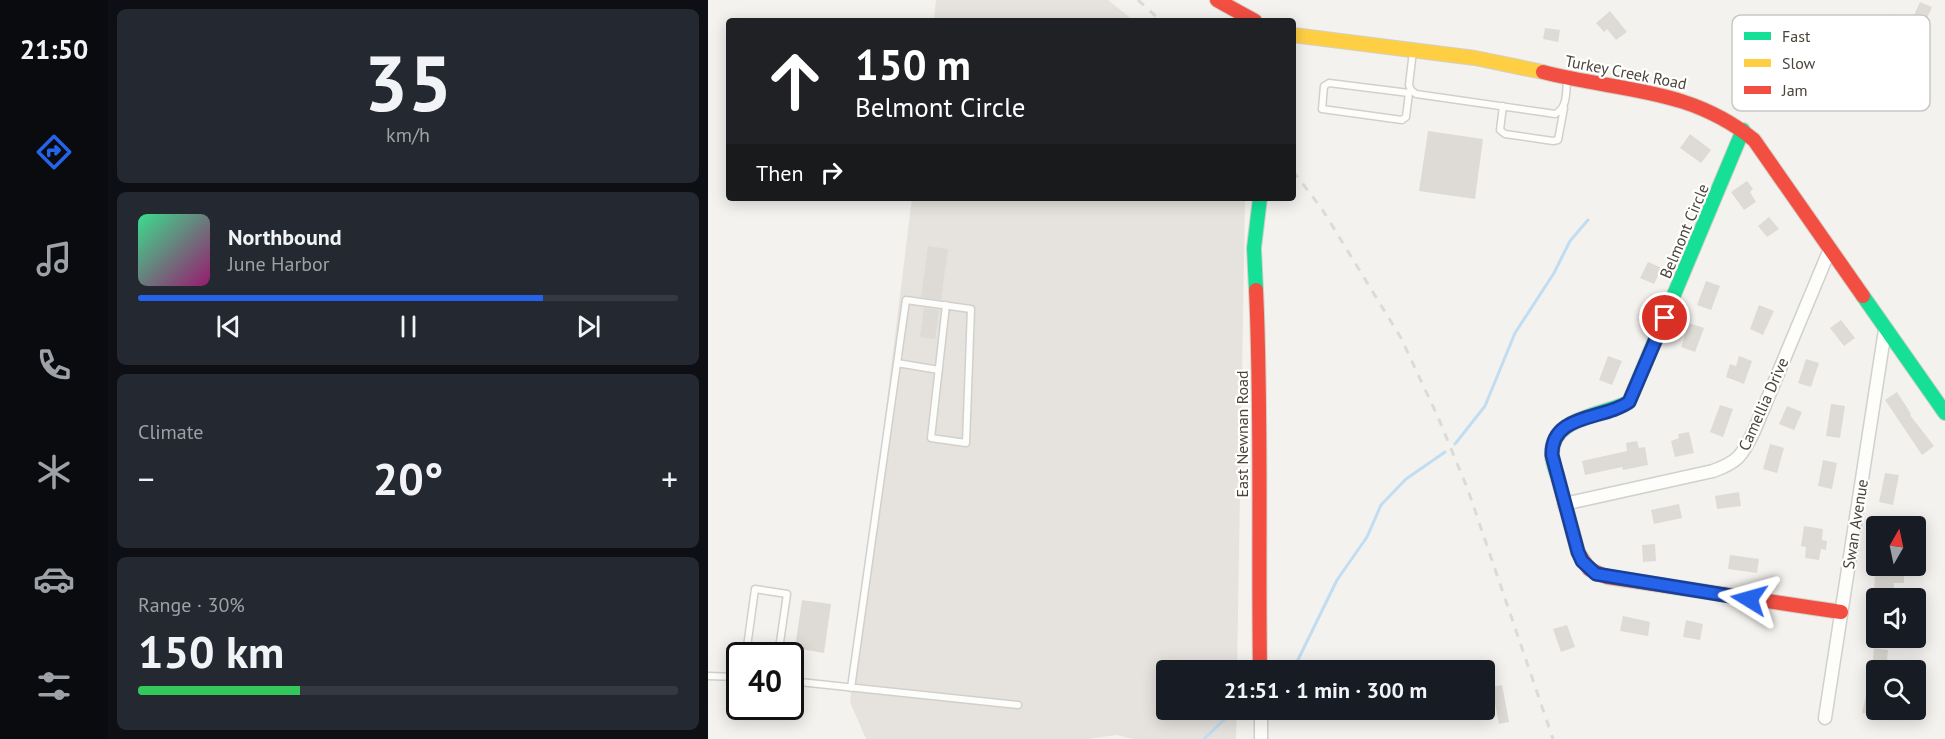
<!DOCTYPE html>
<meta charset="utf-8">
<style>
body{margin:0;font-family:"PT Sans",sans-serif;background:#242831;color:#f1f3f6;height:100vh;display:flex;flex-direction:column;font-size:22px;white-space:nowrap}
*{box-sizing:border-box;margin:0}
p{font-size:20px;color:#9ea1a6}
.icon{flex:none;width:33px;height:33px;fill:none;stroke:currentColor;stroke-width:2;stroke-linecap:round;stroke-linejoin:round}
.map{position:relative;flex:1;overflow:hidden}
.drawer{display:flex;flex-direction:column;gap:9px;padding:9px;background:#0d0f14;width:600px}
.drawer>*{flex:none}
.top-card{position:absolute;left:18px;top:18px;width:570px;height:183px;border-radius:6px;box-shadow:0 3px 15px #0003;background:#202124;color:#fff;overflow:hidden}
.needle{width:39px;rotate:9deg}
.fabs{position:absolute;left:1158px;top:516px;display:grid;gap:12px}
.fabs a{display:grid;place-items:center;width:60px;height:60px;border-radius:6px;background:#171b24;box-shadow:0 3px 15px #0003;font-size:30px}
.speed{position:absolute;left:18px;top:642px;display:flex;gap:12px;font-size:30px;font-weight:700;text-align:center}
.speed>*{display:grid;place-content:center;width:78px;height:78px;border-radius:50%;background:#171b24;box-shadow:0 3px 15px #0003;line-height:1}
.speed .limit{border:3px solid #111;border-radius:9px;background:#fff;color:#111}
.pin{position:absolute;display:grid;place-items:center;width:51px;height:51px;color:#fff;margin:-26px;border:3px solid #fff;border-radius:50%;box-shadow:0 2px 6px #0007}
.me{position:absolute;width:66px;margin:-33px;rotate:278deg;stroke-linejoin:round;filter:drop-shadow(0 0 4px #0008)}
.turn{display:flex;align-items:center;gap:21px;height:126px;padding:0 30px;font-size:27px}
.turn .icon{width:78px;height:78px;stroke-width:2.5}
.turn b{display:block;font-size:42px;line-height:51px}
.then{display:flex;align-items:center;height:57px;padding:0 30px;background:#0003;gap:12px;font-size:22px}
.big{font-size:45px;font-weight:800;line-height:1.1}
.drawer .card{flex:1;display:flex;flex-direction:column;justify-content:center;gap:9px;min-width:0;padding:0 21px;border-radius:9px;background:#242831}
.drawer .dial{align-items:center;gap:0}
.dial b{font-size:78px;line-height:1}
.song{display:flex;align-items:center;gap:18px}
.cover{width:72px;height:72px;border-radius:9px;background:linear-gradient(135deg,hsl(150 70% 55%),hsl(320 70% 35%))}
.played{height:6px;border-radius:3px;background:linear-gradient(90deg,#2563eb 75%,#363941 75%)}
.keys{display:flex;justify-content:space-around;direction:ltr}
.heat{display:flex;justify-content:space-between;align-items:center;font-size:33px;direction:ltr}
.charge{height:9px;border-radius:4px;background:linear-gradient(90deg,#34c759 30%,#363941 0)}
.trip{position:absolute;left:448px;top:660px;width:339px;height:60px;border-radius:6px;background:#171b24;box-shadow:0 3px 15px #0003;font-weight:800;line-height:60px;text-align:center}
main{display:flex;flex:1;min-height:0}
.menu{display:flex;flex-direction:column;width:108px;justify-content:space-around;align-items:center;background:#090b0e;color:#9ea1a6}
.menu .icon{width:42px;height:42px}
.menu .active{color:#2563eb}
.menu b{font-size:27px;color:#f1f3f6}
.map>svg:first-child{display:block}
.industrial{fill:#e6e2de}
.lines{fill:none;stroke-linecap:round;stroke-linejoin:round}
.stream{stroke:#c0ddf1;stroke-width:3}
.building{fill:#dedbd6}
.lane-casing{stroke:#d2d0cb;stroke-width:9}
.street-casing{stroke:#d2d0cb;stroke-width:15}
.fast-casing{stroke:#d3cfc5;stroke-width:16}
.slow-casing{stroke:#d3cfc5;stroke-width:16}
.jam-casing{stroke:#d3cfc5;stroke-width:16}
.lane{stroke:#fdfdfc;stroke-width:6}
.street{stroke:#fdfdfc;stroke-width:12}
.fast{stroke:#16e098;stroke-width:14}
.slow{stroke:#ffcf43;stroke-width:14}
.jam{stroke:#f24e42;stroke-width:14}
.rail{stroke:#dbdbda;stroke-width:3;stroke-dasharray:8 8;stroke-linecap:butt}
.route-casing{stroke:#184099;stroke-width:15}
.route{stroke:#2563eb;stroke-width:10}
.labels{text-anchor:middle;stroke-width:4.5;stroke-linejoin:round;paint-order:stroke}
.street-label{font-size:16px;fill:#4b4439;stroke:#fff}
.key{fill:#fff;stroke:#c9c7c4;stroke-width:1.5}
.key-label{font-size:16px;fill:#4b4439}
</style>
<main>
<nav class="menu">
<b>21:50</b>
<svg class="icon active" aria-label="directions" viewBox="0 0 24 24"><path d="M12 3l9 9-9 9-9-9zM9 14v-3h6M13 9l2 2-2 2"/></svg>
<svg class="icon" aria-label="music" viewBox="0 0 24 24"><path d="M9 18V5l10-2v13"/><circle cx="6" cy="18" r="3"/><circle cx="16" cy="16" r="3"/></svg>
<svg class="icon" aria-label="phone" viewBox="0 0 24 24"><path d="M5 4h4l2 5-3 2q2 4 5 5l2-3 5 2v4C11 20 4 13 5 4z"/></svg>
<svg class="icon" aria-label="climate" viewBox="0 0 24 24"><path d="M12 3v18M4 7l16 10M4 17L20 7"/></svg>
<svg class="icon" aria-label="car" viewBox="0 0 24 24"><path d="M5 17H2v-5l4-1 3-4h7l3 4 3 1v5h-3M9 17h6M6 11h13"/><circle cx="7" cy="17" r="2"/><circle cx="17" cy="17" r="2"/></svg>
<svg class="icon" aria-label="filters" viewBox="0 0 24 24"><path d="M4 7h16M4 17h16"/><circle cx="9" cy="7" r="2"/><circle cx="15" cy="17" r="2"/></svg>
</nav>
<section class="drawer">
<div class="card dial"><b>35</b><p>km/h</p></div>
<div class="card">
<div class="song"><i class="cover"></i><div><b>Northbound</b><p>June Harbor</p></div></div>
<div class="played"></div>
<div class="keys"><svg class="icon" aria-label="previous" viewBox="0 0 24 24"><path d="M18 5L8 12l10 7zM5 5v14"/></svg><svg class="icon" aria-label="pause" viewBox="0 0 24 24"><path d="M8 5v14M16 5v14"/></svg><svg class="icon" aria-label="next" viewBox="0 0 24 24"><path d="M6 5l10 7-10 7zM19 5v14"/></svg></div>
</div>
<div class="card"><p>Climate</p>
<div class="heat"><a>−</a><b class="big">20°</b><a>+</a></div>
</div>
<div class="card"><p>Range · 30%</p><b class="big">150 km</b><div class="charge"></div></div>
</section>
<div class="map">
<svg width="1237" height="739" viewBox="0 0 1237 739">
<rect width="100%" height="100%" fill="#f4f2ee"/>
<path class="industrial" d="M 228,0 L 400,0 L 426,21 L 226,21 Z
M 204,198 L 537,198 L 529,670 L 459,670 L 459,710 L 529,710 L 528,739 L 426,739 L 408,735 L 380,739 L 158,739 L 142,702 Z"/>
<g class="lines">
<path class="stream" d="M 747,444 L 777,406 L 807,333 L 846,273 L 862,241 L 880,220
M 585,670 L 629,580 L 659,537 L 673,505 L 698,479 L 737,452
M 496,739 L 526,710"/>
</g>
<path class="building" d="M 1212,2 L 1224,7 L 1208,44 L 1179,30 L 1186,14 L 1203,22 Z
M 902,11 L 919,32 L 908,40 L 899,29 L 896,32 L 888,23 Z
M 837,28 L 852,30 L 850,42 L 835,39 Z
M 720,131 L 775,139 L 767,199 L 711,191 Z
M 982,134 L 1003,150 L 993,163 L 972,148 Z
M 1039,181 L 1045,189 L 1042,192 L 1048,202 L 1036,210 L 1023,192 Z
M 1061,217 L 1071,229 L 1059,237 L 1050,226 Z
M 220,246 L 240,249 L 233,300 L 213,297 Z
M 940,262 L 954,268 L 946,284 L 932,278 Z
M 998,281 L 1012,286 L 1003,310 L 989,305 Z
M 1051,305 L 1066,311 L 1055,335 L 1042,329 Z
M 216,308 L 231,310 L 227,339 L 212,337 Z
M 1133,320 L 1147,338 L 1136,346 L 1122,328 Z
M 981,323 L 996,328 L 987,352 L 973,347 Z
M 900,356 L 914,361 L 904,385 L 891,380 Z
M 1031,356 L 1044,361 L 1036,384 L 1018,377 L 1022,364 L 1028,366 Z
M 1098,359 L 1111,363 L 1103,387 L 1090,383 Z
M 1189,392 L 1203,414 L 1202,415 L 1226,446 L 1214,455 L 1177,400 Z
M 1123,404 L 1137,406 L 1132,438 L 1118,436 Z
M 1012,405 L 1025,409 L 1015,437 L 1002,432 Z
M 1079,406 L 1094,412 L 1086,430 L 1071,424 Z
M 981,432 L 986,453 L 967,457 L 963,441 L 971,438 L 970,434 Z
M 929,441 L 931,448 L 937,447 L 940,465 L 915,470 L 914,467 L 877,475 L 874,461 L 919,451 L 918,443 Z
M 1062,444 L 1076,448 L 1069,473 L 1055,469 Z
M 1115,460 L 1129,463 L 1124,489 L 1110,486 Z
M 1177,473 L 1191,475 L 1185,505 L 1171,502 Z
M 1031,492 L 1033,506 L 1009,509 L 1007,496 Z
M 971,504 L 974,518 L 946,524 L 943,510 Z
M 1096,526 L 1115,529 L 1114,540 L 1119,541 L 1118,550 L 1113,549 L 1111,560 L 1097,558 L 1098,547 L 1093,546 Z
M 947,544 L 948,561 L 935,562 L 934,545 Z
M 1022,555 L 1051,559 L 1049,573 L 1020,569 Z
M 1167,571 L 1196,572 L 1196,583 L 1186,583 L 1185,595 L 1166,595 Z
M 94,600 L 123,604 L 116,653 L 87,648 Z
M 915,616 L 942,622 L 940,636 L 912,631 Z
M 978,620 L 995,624 L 992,640 L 975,637 Z
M 859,625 L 867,647 L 853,652 L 845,629 Z
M 1166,648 L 1180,650 L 1178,670 L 1164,670 Z
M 1161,683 L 1168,684 L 1168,715 L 1154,713 Z
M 794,685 L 801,722 L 791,724 L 784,687 Z"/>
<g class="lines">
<g class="lane-casing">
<path id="lane" d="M 705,51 L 701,85 L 703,90 L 708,94 L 847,114 C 860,108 858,91 859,78
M 701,93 L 698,117 L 694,120 L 614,109 L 616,86 L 621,83 L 701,93 L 703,90
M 795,106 L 792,130 L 797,134 L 845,141 L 850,140 L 856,108
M 189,363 L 231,370
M 70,656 L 79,594 L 47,589 L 39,647 L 70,651
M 0,676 L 32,677
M 82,681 L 310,705
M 143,688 L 198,300 L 263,309 L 258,443 L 223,438 L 238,305"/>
</g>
<g class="street-casing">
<path id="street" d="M 856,504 L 1005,471 C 1030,462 1034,456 1046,431 L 1122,249
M 553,710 L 553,739
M 1117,718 L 1177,330"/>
</g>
<g class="fast-casing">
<path id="fast" d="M 548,290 L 546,248 L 552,198
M 1155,296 L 1237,413
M 850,478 C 848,471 844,462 844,455 C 842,417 897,415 921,402 L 1035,130"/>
</g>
<g class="slow-casing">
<path id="slow" d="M 585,35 L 767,58 L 835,72"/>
</g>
<g class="jam-casing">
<path id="jam" d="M 509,0 L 547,21
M 835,72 C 912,92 981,87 1046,140 L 1155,296
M 548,290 C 554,417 550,543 552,670
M 850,478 L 870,552 L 881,569 L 899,577 L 1133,612"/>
</g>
<use href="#lane" class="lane"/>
<use href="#street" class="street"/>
<use href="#fast" class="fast"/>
<use href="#slow" class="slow"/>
<use href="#jam" class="jam"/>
<path class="rail" d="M 430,0 L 453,21
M 585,171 L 614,209 L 693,338 L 730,417 L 760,490 L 845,739"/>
</g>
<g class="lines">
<g class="route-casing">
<path id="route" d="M 957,318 L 921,402 C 896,420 843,413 844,455 L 870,552 L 874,561 L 888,574 L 1041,599"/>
</g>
<use href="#route" class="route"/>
</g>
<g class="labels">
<g class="street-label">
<text transform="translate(918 72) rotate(11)" y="6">Turkey Creek Road</text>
<text transform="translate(976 231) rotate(-67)" y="6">Belmont Circle</text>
<text transform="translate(1055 404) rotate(-66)" y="6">Camellia Drive</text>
<text transform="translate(534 434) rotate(-90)" y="6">East Newnan Road</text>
<text transform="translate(1147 524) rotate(-81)" y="6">Swan Avenue</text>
</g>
</g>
<rect x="1024" y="15" width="198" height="96" rx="9" class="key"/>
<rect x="1036" y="32" width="27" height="8" fill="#16e098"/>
<rect x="1036" y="59" width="27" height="8" fill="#ffcf43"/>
<rect x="1036" y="86" width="27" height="8" fill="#f24e42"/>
<g class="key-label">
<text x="1074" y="42">Fast</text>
<text x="1074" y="69">Slow</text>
<text x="1074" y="96">Jam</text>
</g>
</svg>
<div class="fabs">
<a><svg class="needle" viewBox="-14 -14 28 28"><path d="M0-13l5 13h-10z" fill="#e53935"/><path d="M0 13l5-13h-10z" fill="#9ea1a6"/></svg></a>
<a><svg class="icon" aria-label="sound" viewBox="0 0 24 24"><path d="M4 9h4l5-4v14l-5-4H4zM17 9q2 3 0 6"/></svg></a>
<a><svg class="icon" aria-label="search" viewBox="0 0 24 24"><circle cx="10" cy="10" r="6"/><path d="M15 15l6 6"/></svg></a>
</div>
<div class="speed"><div class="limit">40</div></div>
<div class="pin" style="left:957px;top:318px;background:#d93025"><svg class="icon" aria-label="arrive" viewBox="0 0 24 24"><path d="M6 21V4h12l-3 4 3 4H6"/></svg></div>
<svg class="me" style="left:1041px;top:599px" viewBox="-20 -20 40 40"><path d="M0-17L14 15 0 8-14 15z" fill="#2563eb" stroke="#fff" stroke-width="4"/></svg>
<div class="trip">21:51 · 1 min · 300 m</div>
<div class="top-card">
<div class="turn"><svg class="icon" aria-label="ahead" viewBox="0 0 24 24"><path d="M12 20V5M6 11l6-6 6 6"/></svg><div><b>150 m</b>Belmont Circle</div></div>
<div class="then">Then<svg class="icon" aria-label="right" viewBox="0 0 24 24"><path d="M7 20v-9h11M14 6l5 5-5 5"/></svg></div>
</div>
</div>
</main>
